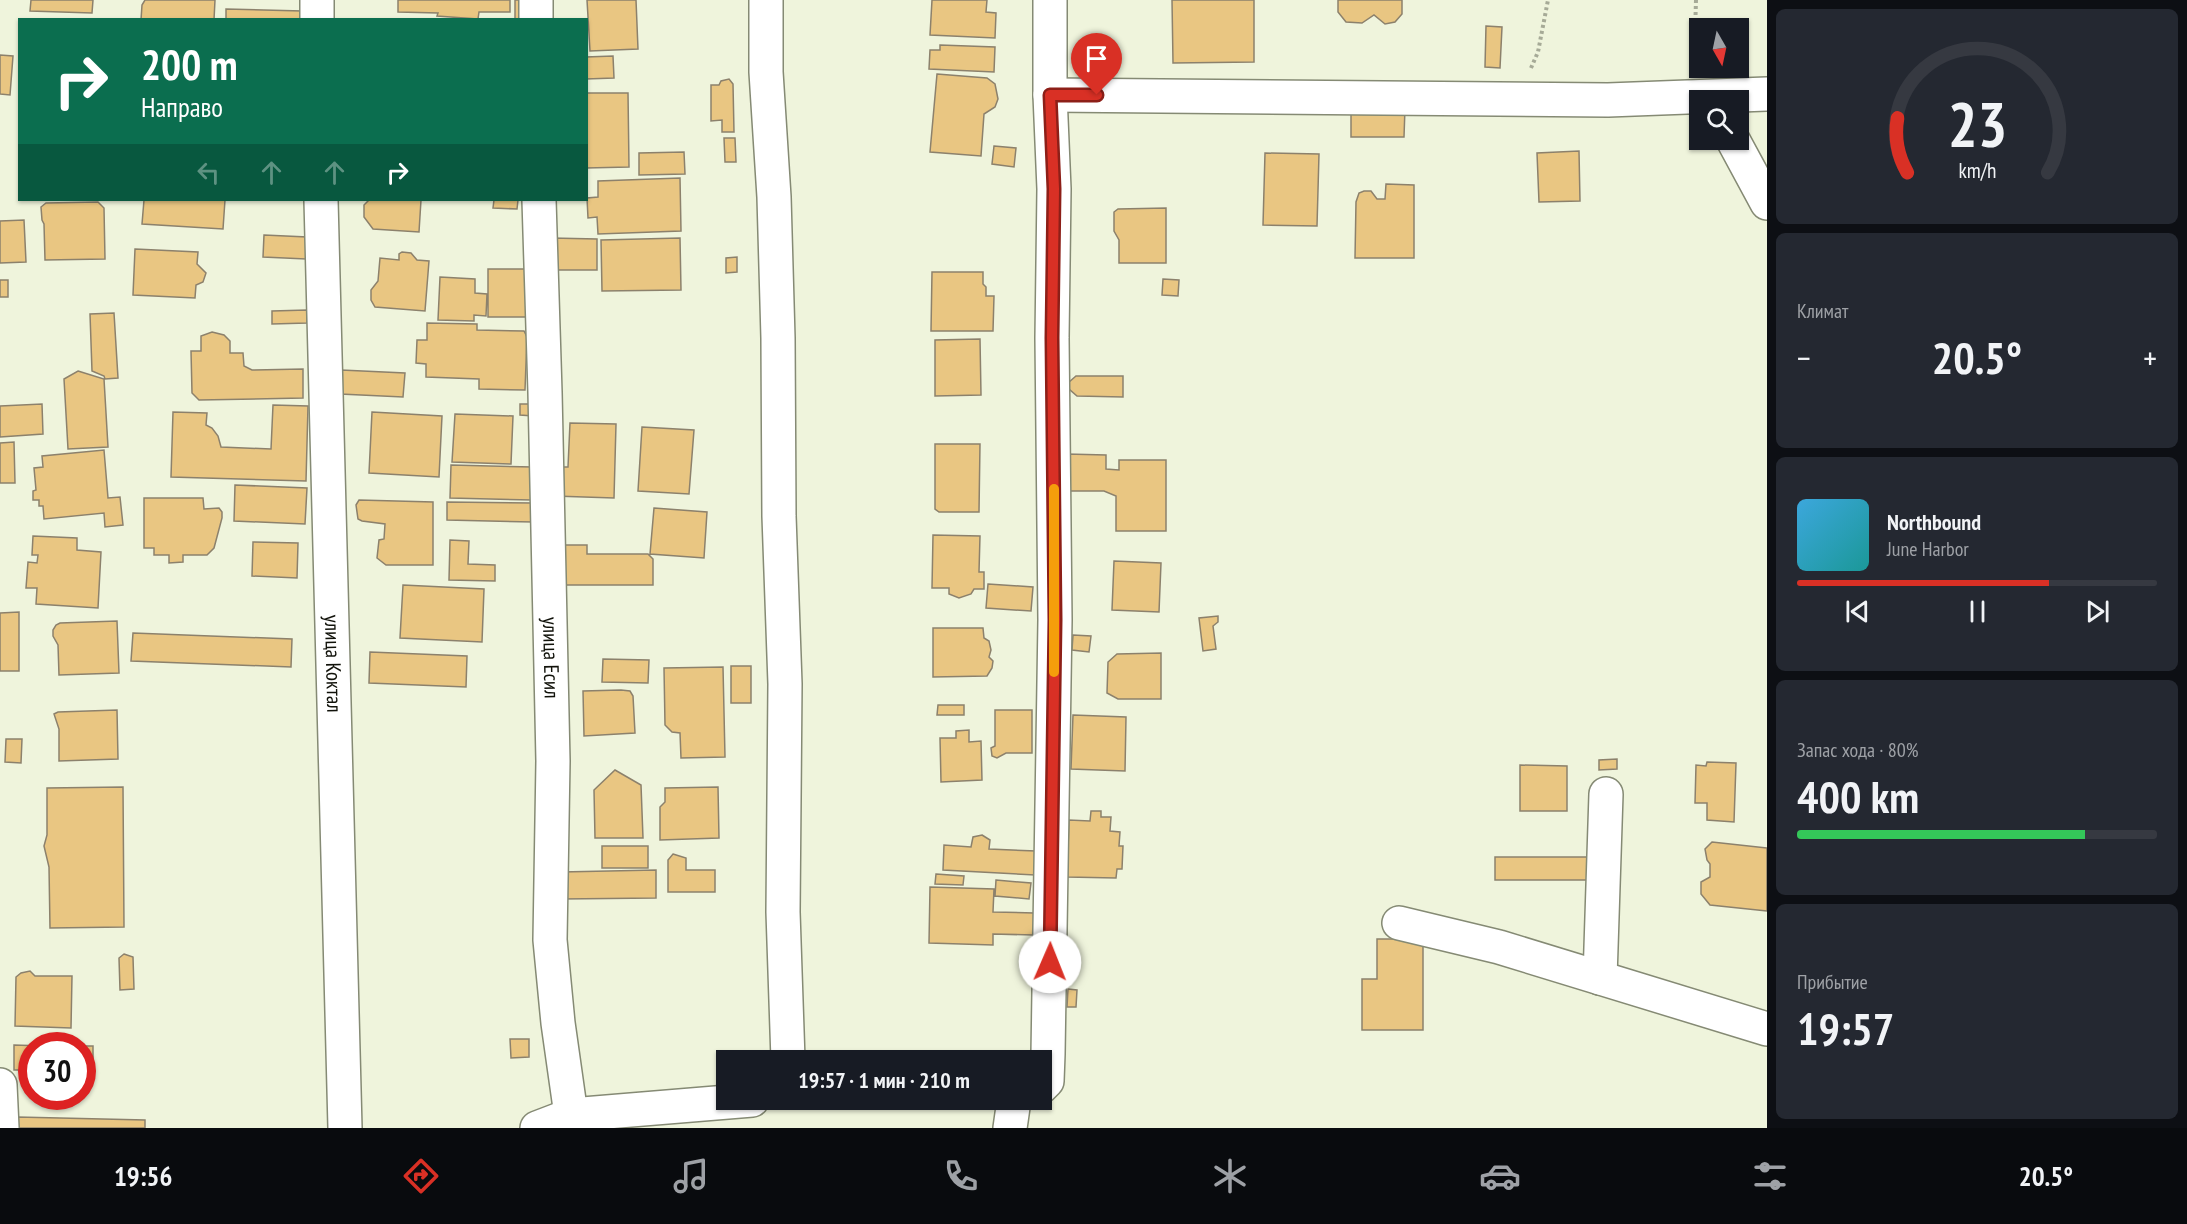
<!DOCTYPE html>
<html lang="ru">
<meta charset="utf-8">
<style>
body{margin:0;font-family:"PT Sans Narrow",sans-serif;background:#242831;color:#f1f3f6;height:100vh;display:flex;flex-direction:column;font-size:22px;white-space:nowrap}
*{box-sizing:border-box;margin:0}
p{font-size:20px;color:#9ea1a6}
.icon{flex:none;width:33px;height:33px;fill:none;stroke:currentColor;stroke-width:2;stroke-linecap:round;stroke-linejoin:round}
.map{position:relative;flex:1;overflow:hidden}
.drawer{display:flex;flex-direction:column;gap:9px;padding:9px;background:#0d0f14;width:420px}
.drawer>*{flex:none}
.hud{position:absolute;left:18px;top:18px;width:570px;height:183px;border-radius:0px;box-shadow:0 2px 4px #0004;background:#0b6e4f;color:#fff;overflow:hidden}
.needle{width:39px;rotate:171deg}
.fabs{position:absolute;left:1689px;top:18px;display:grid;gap:12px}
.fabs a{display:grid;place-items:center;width:60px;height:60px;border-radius:0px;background:#171b24;box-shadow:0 2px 4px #0004;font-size:30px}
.speed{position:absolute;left:18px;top:1032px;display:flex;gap:12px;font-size:30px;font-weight:700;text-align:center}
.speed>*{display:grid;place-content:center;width:78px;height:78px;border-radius:50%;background:#171b24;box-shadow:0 2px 4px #0004;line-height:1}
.speed .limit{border:9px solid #d22;background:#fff;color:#111}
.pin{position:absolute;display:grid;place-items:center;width:51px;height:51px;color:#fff;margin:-62px -26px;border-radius:50% 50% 50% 0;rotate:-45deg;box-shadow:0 0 6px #0007}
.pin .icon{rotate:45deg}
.me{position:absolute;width:66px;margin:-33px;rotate:1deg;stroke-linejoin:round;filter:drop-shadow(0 0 4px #0008)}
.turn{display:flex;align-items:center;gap:21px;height:126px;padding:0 24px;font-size:27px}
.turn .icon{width:78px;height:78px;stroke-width:2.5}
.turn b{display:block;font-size:42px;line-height:51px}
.lanes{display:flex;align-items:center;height:57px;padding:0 24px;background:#0003;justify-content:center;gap:30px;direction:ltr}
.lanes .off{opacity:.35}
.big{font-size:45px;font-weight:600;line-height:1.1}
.drawer .tile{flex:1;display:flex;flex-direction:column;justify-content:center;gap:9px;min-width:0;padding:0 21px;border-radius:9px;background:#242831}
.drawer .dial{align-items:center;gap:0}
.dial svg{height:156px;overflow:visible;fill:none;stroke:#363941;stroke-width:7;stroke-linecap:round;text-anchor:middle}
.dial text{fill:#f1f3f6;stroke:none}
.song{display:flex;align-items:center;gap:18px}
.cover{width:72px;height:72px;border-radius:9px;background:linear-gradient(135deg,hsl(200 70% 55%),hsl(180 70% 35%))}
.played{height:6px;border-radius:3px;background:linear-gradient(90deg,#d93025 70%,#363941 70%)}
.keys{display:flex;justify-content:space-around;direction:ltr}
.heat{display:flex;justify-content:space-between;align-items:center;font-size:33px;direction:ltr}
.charge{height:9px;border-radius:4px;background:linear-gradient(90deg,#34c759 80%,#363941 0)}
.trip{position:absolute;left:716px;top:1050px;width:336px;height:60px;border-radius:0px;background:#171b24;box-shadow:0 2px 4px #0004;font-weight:600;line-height:60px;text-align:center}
.dock{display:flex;height:96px;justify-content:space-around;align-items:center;background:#090b0e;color:#9ea1a6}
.dock .icon{width:42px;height:42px}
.dock .on{color:#d93025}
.dock b{font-size:27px;color:#f1f3f6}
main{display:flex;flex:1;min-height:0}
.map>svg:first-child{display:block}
.building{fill:#e9c682;stroke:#8c816c;stroke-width:1.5}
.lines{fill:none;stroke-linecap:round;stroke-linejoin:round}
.minor-casing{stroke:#858a74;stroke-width:36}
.path{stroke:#a6aa97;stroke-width:4;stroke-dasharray:3 3;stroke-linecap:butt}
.minor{stroke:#fff;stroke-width:33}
.route-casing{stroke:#8d1f18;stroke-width:15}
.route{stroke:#d93025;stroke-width:10}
.slow{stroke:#f59e0b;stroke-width:10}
.labels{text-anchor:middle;stroke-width:6;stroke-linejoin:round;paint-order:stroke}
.street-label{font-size:21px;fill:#11120a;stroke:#eff4dc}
</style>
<main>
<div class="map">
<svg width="1767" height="1128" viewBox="0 0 1767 1128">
<rect width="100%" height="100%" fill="#eff4dc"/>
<path class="building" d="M 31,0 L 93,0 L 92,13 L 30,11 Z
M 145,0 L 215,0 L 214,20 L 141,20 L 142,5 Z
M 398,0 L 510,0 L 510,12 L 479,12 L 478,19 L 437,16 L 438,13 L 398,12 Z
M 515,0 L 528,0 L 527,19 L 515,20 Z
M 587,0 L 636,0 L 638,49 L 590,51 Z
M 932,0 L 987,0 L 986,12 L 996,13 L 995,38 L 930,35 Z
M 1172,0 L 1254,0 L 1254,62 L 1173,63 Z
M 1338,0 L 1402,0 L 1402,14 L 1395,22 L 1385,24 L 1374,15 L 1362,23 L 1346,22 L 1338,12 Z
M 226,9 L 302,11 L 302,20 L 226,20 Z
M 1486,26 L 1502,27 L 1500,68 L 1485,67 Z
M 940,45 L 995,47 L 994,72 L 929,69 L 930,50 L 940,50 Z
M 0,55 L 13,56 L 10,95 L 0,94 Z
M 613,56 L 614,78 L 586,79 L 586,57 Z
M 937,74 L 987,78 L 995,84 L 998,99 L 995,107 L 984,114 L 981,156 L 930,152 Z
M 729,79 L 733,84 L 734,132 L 722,132 L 722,120 L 711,121 L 711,85 L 719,85 L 721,81 Z
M 586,93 L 628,93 L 629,167 L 586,168 Z
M 1351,107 L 1405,108 L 1404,137 L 1351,137 Z
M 724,138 L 735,138 L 736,162 L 725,162 Z
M 994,146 L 1016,148 L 1014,167 L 992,164 Z
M 1579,151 L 1580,201 L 1539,202 L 1537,153 Z
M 684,152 L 685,174 L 639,175 L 639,153 Z
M 1265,153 L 1319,154 L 1317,226 L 1263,225 Z
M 680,178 L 681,231 L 598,234 L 597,217 L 588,218 L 587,198 L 598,197 L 598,181 Z
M 1386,184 L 1414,185 L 1414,258 L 1355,258 L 1356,202 L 1359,193 L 1364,191 L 1371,191 L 1377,199 L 1385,199 Z
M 144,200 L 225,200 L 223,229 L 142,224 Z
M 369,200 L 421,200 L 419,232 L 373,229 L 364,217 L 364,205 Z
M 494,200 L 518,200 L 517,209 L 493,208 Z
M 98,202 L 104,208 L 105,259 L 45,260 L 44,224 L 42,220 L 41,207 L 46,203 Z
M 1166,208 L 1166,263 L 1119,263 L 1119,240 L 1114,231 L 1114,212 L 1118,209 Z
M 24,220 L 26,262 L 0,263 L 0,221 Z
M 264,235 L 307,237 L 306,259 L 263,257 Z
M 551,238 L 597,239 L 597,270 L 551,270 Z
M 680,238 L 681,290 L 602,291 L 601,240 Z
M 135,249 L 198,252 L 197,264 L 206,273 L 203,282 L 196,285 L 195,298 L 133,295 Z
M 402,252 L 411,253 L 417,260 L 429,261 L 425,311 L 375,307 L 371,300 L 371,290 L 378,281 L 380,258 L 399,260 L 399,254 Z
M 737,257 L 737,272 L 726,273 L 726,258 Z
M 488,269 L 530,269 L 526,317 L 488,317 Z
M 932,272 L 983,272 L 983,284 L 986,287 L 986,296 L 994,296 L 993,331 L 931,331 Z
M 440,277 L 475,279 L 475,293 L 487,294 L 486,316 L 474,315 L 474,321 L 438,320 Z
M 1163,279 L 1179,280 L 1178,296 L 1162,295 Z
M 0,280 L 8,280 L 8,297 L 0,297 Z
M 307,310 L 307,323 L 272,324 L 272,311 Z
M 114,313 L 118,378 L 105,379 L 104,376 L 92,371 L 90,314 Z
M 427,323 L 477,324 L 477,330 L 524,331 L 527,337 L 525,390 L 479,389 L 479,379 L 426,377 L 426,364 L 416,363 L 417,340 L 427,340 Z
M 212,332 L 224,335 L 230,341 L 230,353 L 243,353 L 244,366 L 252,370 L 303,369 L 303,398 L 199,400 L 192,393 L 191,351 L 201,351 L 201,336 Z
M 980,339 L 981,395 L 935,396 L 935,340 Z
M 341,370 L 405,373 L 403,397 L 340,394 Z
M 78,371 L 104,379 L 108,447 L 68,449 L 64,379 Z
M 1076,376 L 1123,376 L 1123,397 L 1077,396 L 1069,389 L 1068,383 Z
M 42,404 L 43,434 L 0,437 L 0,406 Z
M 520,404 L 533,404 L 533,416 L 520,415 Z
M 273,405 L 308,406 L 306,481 L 171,477 L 173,412 L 207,413 L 206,425 L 212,428 L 218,436 L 221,447 L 271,449 Z
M 372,412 L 442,416 L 439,477 L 369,473 Z
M 455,414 L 513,416 L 511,464 L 452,462 Z
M 570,423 L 616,424 L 614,498 L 554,496 L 555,467 L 568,467 Z
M 642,427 L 694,430 L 689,494 L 638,491 Z
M 14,442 L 15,483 L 0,483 L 0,443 Z
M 935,444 L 980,444 L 979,512 L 939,512 L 935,509 Z
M 104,450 L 108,498 L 120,497 L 123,525 L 105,527 L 104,513 L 44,519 L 43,506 L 39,506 L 39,500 L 33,500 L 33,491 L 36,490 L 34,468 L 43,467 L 42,456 Z
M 1066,454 L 1106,455 L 1106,469 L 1119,470 L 1119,460 L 1166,460 L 1166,531 L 1116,531 L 1116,496 L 1104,491 L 1066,491 Z
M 451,465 L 533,467 L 532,500 L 450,498 Z
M 235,485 L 307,488 L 305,524 L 234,521 Z
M 144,498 L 203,498 L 204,509 L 219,508 L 222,512 L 222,518 L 214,548 L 207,555 L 183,555 L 183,562 L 169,563 L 169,555 L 154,555 L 154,548 L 144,548 Z
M 359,500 L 433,502 L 433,565 L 386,565 L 377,558 L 379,540 L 384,539 L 385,524 L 362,521 L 358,519 L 356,505 Z
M 447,502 L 533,503 L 533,522 L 447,520 Z
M 654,508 L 707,512 L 704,558 L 650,554 Z
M 933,535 L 980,536 L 979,572 L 984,572 L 984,589 L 974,589 L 971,594 L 959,598 L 949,594 L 949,588 L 932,588 Z
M 33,536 L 77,538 L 77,550 L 101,552 L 98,608 L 36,604 L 37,588 L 26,588 L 28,562 L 37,563 L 38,555 L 32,555 Z
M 450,540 L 469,541 L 468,564 L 495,565 L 495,581 L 449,580 Z
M 253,542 L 298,543 L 297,578 L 252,576 Z
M 562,545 L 587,545 L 587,554 L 648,554 L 653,559 L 653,585 L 560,585 Z
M 1114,561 L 1161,563 L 1159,612 L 1112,610 Z
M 988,584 L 1033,587 L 1031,611 L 986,608 Z
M 403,585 L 484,589 L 482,642 L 400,638 Z
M 19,612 L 19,671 L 0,671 L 0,613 Z
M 1218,616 L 1218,622 L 1213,626 L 1216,649 L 1203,651 L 1199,618 Z
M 117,621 L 119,673 L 59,675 L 58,645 L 53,636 L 53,630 L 56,625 L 60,623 Z
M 933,628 L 983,628 L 984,638 L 989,641 L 991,650 L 989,657 L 993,661 L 992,668 L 987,676 L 933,677 Z
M 133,633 L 292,639 L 291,667 L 131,661 Z
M 1073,635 L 1091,636 L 1089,652 L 1072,650 Z
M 370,652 L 467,656 L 466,687 L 369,683 Z
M 1161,653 L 1161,699 L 1118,699 L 1107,693 L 1108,662 L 1117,654 Z
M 603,659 L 649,660 L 648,683 L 602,682 Z
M 731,666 L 751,666 L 751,703 L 731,703 Z
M 723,667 L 725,757 L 681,758 L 680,733 L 672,732 L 665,725 L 664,668 Z
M 621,690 L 630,691 L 633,696 L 635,733 L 584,736 L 583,691 Z
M 938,705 L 964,705 L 964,715 L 937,715 Z
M 117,710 L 118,759 L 59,761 L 59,729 L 54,714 L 58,712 Z
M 995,710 L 1032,710 L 1032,753 L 1006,753 L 997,758 L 992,756 L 991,748 L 995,746 Z
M 1073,715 L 1126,717 L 1125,771 L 1071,769 Z
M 969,730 L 969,742 L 981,741 L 982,780 L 941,782 L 940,738 L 956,738 L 956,731 Z
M 6,739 L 22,739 L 21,763 L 5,762 Z
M 1617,759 L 1617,769 L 1599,770 L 1599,760 Z
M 1707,762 L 1736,763 L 1734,822 L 1707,820 L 1707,803 L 1695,803 L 1696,765 L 1706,766 Z
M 1520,765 L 1567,766 L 1567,811 L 1520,811 Z
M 615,770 L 641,785 L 643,838 L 595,838 L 594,790 Z
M 123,787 L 124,927 L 50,928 L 49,867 L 44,846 L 47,835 L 47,788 Z
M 718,787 L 719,838 L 660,840 L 660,807 L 665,802 L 665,788 Z
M 1091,811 L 1101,811 L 1101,817 L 1111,817 L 1110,831 L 1120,832 L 1119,846 L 1123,846 L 1122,869 L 1117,869 L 1116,878 L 1067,877 L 1069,820 L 1090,821 Z
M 982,835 L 990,840 L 989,849 L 1036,851 L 1035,875 L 943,870 L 944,845 L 971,847 L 973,837 Z
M 1712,842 L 1767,848 L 1767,911 L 1710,905 L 1701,894 L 1701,882 L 1710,877 L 1710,864 L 1707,860 L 1705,849 Z
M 602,846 L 648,846 L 648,868 L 602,868 Z
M 673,854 L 686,858 L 686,870 L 715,870 L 715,892 L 668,892 L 668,860 Z
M 1495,857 L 1587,857 L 1587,880 L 1495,880 Z
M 656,870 L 656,898 L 561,899 L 561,872 Z
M 936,874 L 964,876 L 963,885 L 935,884 Z
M 996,880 L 1031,883 L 1029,899 L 995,896 Z
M 930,887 L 994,889 L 993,912 L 1034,913 L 1033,935 L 993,934 L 993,945 L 929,943 Z
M 1377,939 L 1423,939 L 1423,1030 L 1362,1030 L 1362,979 L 1377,979 Z
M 124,954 L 133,957 L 134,989 L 120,990 L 119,958 Z
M 30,971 L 35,976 L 72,976 L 71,1028 L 15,1026 L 16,977 L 21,973 Z
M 1068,989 L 1077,990 L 1076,1007 L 1067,1007 Z
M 510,1039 L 529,1039 L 529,1057 L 511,1058 Z
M 14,1045 L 44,1046 L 32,1046 L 32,1070 L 14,1070 Z
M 82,1046 L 93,1046 L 93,1070 L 82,1070 Z
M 17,1117 L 145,1120 L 145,1128 L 17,1128 Z"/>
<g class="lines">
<g class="minor-casing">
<g id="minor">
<path d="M 317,0 L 317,20"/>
<path d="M 766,0 L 766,72 L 774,197 L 778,338 L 779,516 L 785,684 L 783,912 L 788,1060"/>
<path d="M 536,20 L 536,0"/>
<path d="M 1050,95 L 1608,100 L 1767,94"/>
<path d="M 1733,140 L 1767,203"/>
<path id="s1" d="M 321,200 L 345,1128"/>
<path id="s2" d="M 539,200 L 545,392 L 553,761 L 550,940 L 558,1023 L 571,1115"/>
<path d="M 1399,923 L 1499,947 L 1767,1029"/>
<path d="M 1600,978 L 1606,794"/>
<path d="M 0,1085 L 2,1128"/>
<path d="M 1041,1087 L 1047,1081 L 1048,1054 L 1055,620 L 1052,338 L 1054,189 L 1050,95 L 1050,0"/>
<path d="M 537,1128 L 571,1115 L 752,1100"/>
<path d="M 1010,1128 L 1014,1100"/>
</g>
</g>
<path class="path" d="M 1696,0 L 1695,33 L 1700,53
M 1531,68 L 1538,52 L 1548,0"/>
<use href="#minor" class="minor"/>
</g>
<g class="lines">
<g class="route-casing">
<path id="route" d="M 1050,962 L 1055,620 L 1052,338 L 1054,189 L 1050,95 L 1097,95"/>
</g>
<use href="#route" class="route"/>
<path class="slow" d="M 1054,489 L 1054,672"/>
</g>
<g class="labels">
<g class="street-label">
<text dy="7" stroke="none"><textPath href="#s2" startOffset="458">улица Есил</textPath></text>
<text dy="7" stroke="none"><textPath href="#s1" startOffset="464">улица Коктал</textPath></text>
</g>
</g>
</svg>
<div class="fabs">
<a><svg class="needle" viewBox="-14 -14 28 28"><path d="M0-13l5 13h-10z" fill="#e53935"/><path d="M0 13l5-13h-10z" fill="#9ea1a6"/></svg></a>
<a><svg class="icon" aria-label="search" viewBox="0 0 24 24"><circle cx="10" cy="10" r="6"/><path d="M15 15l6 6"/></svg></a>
</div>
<div class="speed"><div class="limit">30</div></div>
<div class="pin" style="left:1097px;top:95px;background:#d93025"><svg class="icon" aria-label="arrive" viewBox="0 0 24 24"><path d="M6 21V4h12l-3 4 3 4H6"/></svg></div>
<svg class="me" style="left:1050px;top:962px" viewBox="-20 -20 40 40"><circle r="19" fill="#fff"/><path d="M0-13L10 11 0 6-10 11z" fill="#d93025"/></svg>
<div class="trip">19:57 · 1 мин · 210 m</div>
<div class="hud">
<div class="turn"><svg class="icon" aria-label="right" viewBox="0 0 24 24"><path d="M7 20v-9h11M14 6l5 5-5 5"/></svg><div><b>200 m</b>Направо</div></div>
<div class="lanes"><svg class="icon off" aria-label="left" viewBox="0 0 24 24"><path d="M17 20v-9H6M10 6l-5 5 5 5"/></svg><svg class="icon off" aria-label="ahead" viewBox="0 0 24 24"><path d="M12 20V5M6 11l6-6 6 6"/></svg><svg class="icon off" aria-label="ahead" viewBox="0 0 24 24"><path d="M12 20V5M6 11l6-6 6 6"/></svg><svg class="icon" aria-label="right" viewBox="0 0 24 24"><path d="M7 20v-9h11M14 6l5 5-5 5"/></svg></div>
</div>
</div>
<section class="drawer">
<div class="tile dial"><svg viewBox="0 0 100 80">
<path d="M14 69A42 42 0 1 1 86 69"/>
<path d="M14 69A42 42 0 0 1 9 41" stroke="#d93025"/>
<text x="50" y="56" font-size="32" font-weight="700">23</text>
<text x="50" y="72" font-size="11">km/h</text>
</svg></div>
<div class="tile"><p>Климат</p>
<div class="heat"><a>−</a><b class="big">20.5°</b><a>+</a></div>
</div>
<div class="tile">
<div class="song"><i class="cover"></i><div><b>Northbound</b><p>June Harbor</p></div></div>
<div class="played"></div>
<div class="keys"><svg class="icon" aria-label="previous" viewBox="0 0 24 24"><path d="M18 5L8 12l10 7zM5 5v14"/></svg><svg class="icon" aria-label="pause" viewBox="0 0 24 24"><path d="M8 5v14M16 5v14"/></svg><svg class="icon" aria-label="next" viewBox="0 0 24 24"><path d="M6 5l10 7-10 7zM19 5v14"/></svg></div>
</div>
<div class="tile"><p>Запас хода · 80%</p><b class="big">400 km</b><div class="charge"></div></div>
<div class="tile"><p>Прибытие</p><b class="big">19:57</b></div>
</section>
</main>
<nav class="dock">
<b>19:56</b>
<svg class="icon on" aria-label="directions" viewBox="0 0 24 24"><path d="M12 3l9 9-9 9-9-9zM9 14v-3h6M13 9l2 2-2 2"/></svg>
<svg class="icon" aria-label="music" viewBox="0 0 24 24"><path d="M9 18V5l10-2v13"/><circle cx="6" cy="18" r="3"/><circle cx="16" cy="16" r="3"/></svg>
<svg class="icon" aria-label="phone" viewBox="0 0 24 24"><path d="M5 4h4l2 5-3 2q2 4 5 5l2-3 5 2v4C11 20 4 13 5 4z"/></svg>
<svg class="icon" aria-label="climate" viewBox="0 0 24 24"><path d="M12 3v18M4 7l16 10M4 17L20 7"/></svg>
<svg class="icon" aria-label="car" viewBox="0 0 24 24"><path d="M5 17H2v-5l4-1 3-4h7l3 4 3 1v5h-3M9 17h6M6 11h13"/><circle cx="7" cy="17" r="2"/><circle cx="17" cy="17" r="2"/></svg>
<svg class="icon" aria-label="filters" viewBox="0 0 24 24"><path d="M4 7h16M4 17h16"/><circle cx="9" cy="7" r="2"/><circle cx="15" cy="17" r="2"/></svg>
<b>20.5°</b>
</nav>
